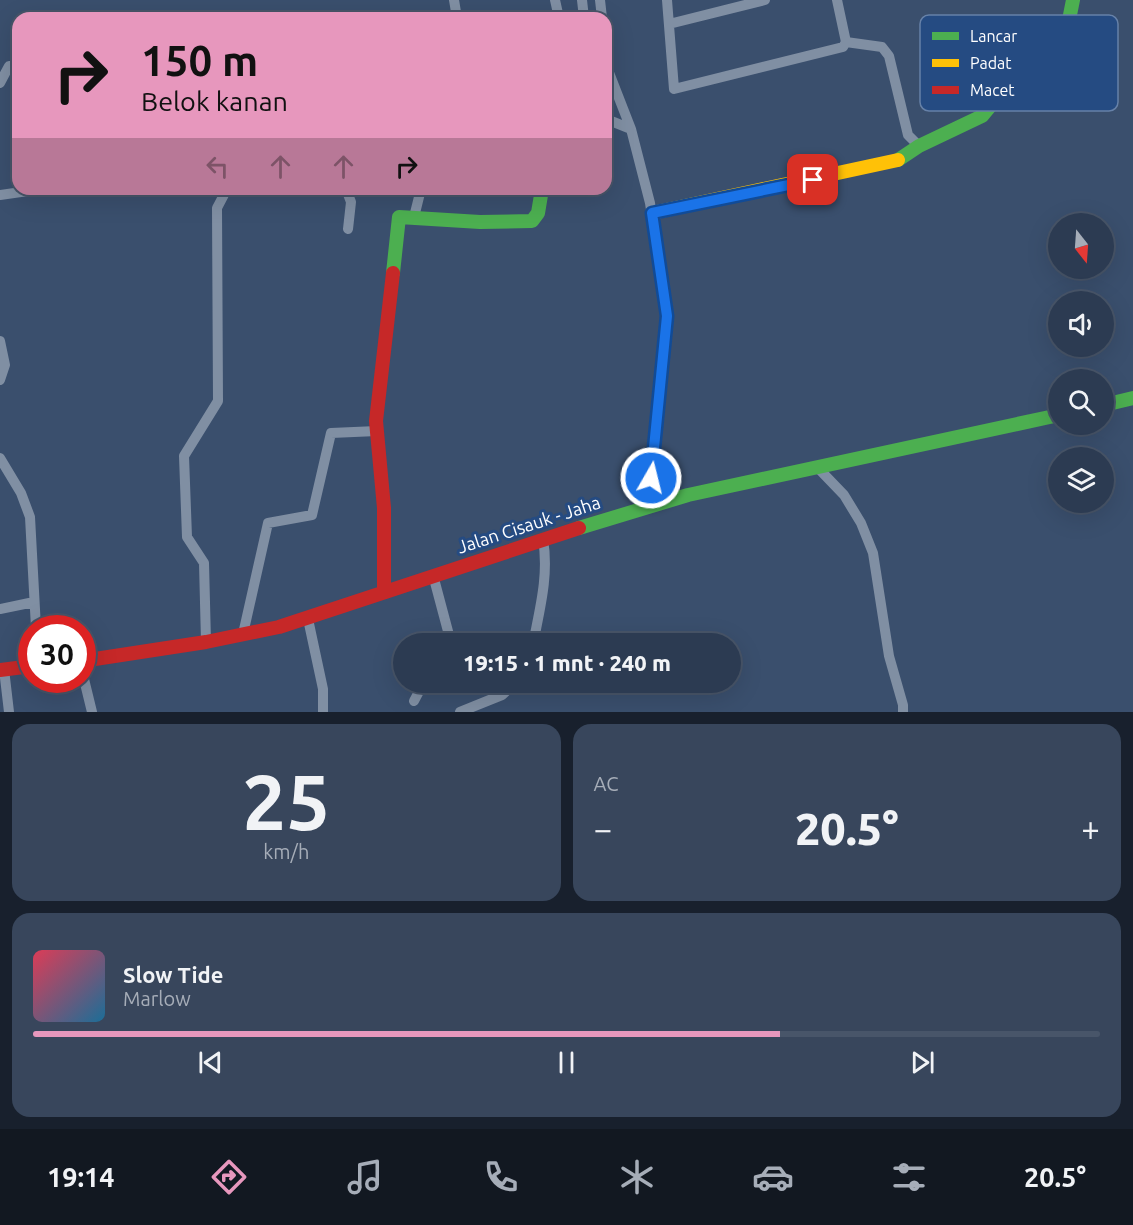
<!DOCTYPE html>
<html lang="id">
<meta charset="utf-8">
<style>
body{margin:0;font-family:Ubuntu,sans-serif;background:#38465c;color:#f1f3f6;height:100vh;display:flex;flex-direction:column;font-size:22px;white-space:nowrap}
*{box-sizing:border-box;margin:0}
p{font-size:20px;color:#a6adb8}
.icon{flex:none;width:33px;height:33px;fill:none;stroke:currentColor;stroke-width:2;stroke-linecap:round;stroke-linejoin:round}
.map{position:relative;height:712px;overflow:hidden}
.side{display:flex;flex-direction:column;gap:12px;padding:12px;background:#18202d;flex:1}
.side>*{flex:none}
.hud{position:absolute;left:12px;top:12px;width:600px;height:183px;border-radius:18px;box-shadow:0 6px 24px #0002,0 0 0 2px #485569;background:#e797bd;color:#111;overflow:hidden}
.needle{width:39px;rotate:163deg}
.controls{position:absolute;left:1048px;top:213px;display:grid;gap:12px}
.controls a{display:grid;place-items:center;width:66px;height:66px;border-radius:50%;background:#2c3b52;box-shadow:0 6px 24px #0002,0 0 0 2px #485569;font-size:30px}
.speed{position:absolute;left:18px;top:615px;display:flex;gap:12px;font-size:30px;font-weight:700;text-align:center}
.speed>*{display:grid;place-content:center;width:78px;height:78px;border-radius:50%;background:#2c3b52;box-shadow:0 6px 24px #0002,0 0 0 2px #485569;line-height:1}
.speed .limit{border:9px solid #d22;background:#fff;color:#111}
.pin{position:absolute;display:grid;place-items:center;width:51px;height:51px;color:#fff;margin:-26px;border-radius:12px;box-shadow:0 3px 9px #0006}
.me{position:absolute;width:66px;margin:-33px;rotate:8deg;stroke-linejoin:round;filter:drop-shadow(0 0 4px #0008)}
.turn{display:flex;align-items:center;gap:21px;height:126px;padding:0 30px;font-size:27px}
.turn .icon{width:78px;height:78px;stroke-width:2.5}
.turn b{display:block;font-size:42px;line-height:51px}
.lanes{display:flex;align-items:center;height:57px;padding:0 30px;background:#0003;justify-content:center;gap:30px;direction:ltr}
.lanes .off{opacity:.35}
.big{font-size:45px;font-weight:800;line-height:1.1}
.side .widget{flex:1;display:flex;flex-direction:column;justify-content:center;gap:9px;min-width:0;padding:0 21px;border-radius:18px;background:#38465c}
.side .dial{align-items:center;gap:0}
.dial b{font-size:78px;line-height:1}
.song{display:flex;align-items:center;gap:18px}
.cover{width:72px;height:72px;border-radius:9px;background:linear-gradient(135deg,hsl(350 70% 55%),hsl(200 70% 35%))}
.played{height:6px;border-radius:3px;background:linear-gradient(90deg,#e797bd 70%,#485569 70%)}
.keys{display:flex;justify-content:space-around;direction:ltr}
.heat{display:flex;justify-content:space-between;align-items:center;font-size:33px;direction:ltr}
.side .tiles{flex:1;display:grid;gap:12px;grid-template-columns:1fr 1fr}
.widget:last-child{grid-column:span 2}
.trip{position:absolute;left:393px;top:633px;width:348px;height:60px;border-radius:30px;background:#2c3b52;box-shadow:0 6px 24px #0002,0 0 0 2px #485569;font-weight:800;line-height:60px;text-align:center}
.dock{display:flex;height:96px;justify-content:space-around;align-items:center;background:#121821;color:#a6adb8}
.dock .icon{width:42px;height:42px}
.dock .selected{color:#e797bd}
.dock b{font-size:27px;color:#f1f3f6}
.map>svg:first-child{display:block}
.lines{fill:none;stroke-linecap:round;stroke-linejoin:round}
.street{stroke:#808fa3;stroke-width:10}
.fast{stroke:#4caf50;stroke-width:14}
.slow{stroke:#ffc107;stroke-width:14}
.jam{stroke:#c62828;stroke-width:14}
.route-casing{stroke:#114b97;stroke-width:15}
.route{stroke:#1a73e8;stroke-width:10}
.labels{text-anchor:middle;stroke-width:6;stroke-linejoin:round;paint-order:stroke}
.street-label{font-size:18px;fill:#fff;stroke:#254b82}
.key{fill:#254b82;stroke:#6681a8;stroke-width:1.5}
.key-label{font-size:16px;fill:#fff}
</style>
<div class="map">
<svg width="1133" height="712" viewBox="0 0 1133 712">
<rect width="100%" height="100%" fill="#3a4f6d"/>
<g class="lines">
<path class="street" d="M 454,0 L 457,18
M 555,0 L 559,18
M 582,0 L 584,18
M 600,0 L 602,18
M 667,0 L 674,89 L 843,47 L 846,42 L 837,0
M 669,24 L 765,0
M 846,42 L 882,47 L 889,56 L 908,135 L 919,146
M 606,55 L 608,70 L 631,129
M 0,83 L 9,66 L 18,66
M 606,119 L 631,129 L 650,203 L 667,316 L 654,456 L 644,508
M 346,189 L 351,202 L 348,229
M 0,195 L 42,189
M 414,217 L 421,189
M 0,341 L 5,365 L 0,380
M 0,458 L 21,493 L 30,517 L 36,628
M 819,469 L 844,495 L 861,523 L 873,553 L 889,656 L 903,705 L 903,712
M 433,575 L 449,635 L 447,644
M 0,609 L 34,602
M 308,619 L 323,689 L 323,712
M 243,634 L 268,523 L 312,515 L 331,433 L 377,431
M 206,642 L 204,563 L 187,537 L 184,456 L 218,401 L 217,208 L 227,189
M 533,644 C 540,608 549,575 543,539
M 4,669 L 9,712
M 82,671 L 92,712
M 414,701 L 424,682
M 460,712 L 502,695 L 516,682"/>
<path class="fast" d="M 898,160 L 919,146 L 982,116 L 1019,71 L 1055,43 L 1068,25 L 1073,0
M 393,273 L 399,217 L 480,222 L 532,221 L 538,213 L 542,189
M 1104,405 L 1133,398
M 579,528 L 688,495 L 1059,415"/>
<path class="slow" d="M 652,213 L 898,160"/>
<path class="jam" d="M 384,592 L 384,508 L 376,421 L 393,273
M 82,661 L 206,642 L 279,627 L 579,528
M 0,670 L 32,666"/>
</g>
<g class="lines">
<g class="route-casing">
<path id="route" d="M 651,478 L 667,316 L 652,213 L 813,180"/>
</g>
<use href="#route" class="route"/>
</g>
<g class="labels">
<g class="street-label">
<text transform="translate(529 525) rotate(-18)" y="6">Jalan Cisauk - Jaha</text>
</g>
</g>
<rect x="920" y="15" width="198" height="96" rx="9" class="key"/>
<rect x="932" y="32" width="27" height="8" fill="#4caf50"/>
<rect x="932" y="59" width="27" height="8" fill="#ffc107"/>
<rect x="932" y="86" width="27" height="8" fill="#c62828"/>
<g class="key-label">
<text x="970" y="42">Lancar</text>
<text x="970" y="69">Padat</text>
<text x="970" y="96">Macet</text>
</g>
</svg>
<div class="controls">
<a><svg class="needle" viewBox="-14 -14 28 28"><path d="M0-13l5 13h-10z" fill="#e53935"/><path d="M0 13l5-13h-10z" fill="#a6adb8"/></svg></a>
<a><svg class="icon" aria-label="sound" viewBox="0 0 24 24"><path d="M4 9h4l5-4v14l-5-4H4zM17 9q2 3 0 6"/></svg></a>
<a><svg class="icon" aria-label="search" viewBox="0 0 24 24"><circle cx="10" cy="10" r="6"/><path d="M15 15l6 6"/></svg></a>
<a><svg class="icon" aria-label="layers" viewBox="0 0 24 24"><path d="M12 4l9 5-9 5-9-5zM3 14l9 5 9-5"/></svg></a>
</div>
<div class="speed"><div class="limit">30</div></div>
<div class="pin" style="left:813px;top:180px;background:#d93025"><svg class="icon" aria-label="arrive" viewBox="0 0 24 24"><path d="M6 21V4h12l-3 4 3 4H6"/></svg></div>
<svg class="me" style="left:651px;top:478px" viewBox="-20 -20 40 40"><circle r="17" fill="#1a73e8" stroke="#fff" stroke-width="3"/><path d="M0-11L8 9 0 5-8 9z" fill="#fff"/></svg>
<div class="trip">19:15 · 1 mnt · 240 m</div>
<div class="hud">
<div class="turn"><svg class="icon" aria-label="right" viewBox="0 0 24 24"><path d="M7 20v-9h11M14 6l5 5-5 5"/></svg><div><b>150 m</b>Belok kanan</div></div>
<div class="lanes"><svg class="icon off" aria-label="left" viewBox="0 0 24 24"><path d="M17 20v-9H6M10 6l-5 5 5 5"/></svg><svg class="icon off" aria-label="ahead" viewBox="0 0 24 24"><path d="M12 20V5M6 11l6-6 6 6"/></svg><svg class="icon off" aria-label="ahead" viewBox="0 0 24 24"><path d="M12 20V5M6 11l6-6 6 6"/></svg><svg class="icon" aria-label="right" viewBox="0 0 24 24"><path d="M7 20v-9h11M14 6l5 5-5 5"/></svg></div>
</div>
</div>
<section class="side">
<div class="tiles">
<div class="widget dial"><b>25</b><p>km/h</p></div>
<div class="widget"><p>AC</p>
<div class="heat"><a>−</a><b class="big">20.5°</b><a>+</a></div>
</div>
<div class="widget">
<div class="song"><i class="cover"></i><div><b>Slow Tide</b><p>Marlow</p></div></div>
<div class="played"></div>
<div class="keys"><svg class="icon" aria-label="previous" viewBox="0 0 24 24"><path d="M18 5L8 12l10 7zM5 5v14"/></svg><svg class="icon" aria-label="pause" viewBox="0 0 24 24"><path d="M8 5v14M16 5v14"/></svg><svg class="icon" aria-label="next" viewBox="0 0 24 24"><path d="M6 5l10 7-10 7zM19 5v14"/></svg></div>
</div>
</div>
</section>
<nav class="dock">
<b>19:14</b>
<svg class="icon selected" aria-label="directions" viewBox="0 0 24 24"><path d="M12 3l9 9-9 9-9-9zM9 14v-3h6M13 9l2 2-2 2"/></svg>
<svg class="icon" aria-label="music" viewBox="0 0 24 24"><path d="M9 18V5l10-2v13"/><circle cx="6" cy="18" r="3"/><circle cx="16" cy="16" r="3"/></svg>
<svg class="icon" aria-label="phone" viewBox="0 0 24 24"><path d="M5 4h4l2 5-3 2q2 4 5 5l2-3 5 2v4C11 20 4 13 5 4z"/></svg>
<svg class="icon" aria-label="climate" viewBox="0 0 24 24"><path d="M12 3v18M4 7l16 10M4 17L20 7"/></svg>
<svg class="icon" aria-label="car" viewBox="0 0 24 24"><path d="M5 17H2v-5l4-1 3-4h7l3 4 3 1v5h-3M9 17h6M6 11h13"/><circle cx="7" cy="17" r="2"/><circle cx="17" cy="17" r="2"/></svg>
<svg class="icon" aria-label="filters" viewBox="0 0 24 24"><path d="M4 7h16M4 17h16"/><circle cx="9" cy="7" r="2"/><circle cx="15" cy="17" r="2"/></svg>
<b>20.5°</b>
</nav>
